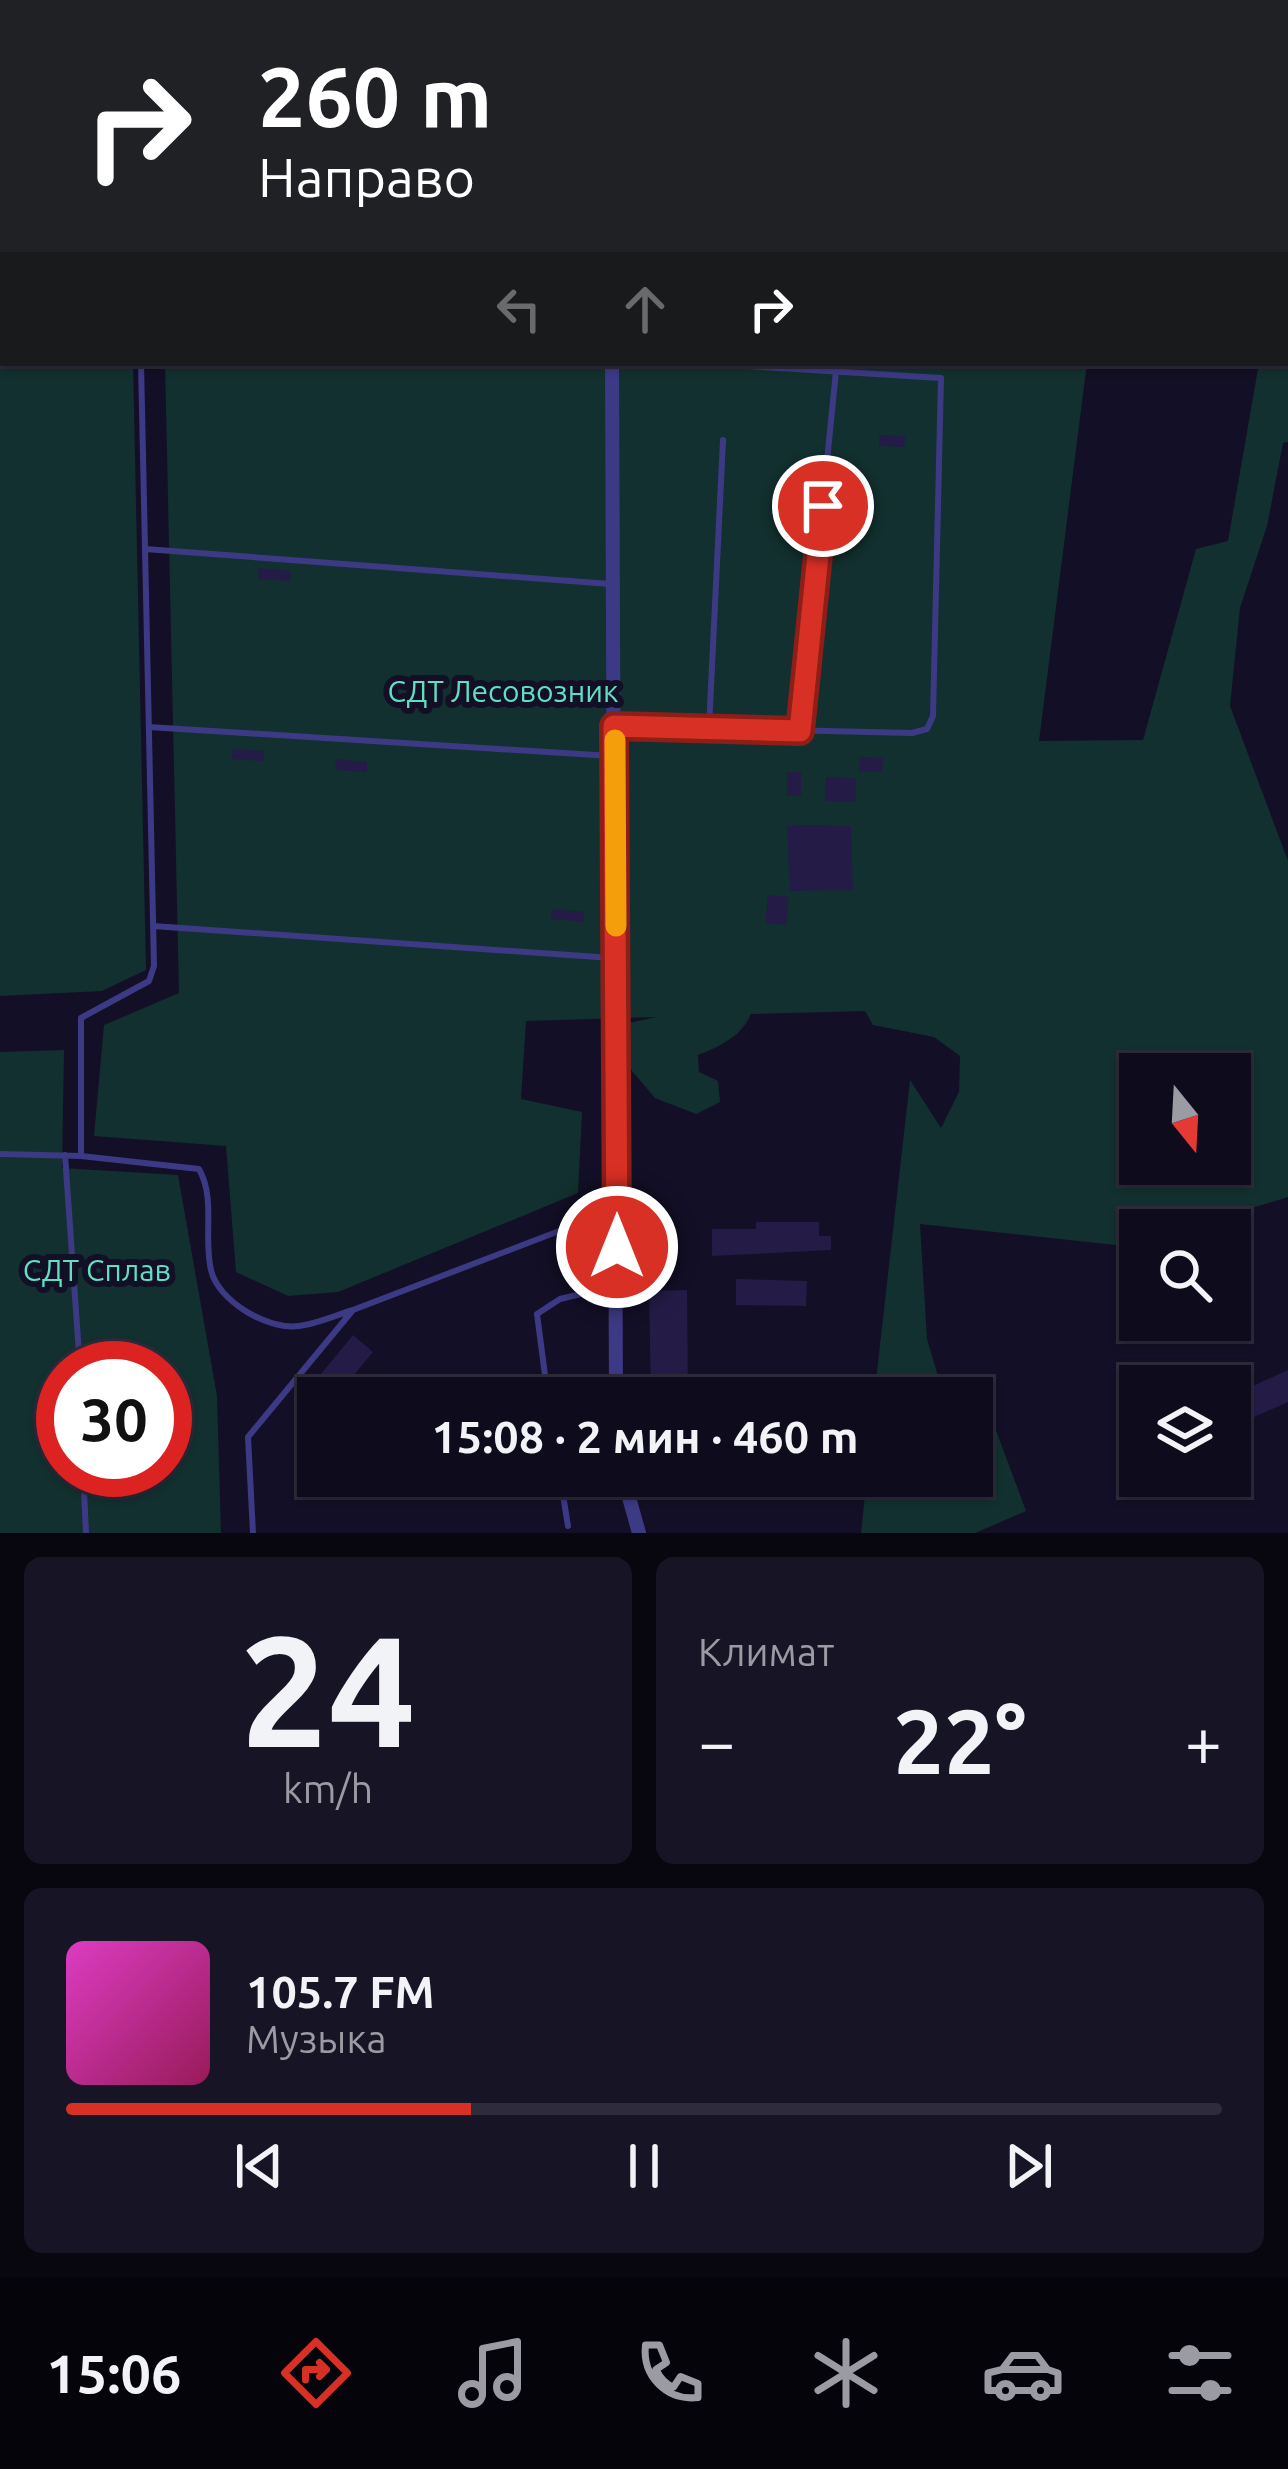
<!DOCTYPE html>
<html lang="ru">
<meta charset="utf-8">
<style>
body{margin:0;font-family:Ubuntu,sans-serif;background:#171425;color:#f1f3f6;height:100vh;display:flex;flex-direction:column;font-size:45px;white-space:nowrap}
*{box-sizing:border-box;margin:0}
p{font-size:39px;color:#9b9ba3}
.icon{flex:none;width:66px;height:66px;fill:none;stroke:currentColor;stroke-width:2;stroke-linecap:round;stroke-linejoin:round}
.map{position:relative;height:1533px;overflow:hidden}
.details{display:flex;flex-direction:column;gap:24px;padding:24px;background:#08060f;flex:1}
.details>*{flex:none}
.hud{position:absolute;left:0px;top:0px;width:1290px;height:366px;box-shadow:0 3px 9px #0004,0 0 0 3px #2e2b3b;background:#202124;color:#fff;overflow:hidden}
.needle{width:78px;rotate:162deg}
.controls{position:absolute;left:1119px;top:1053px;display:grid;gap:24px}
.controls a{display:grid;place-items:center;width:132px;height:132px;border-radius:0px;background:#0e0b1c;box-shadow:0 3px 9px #0004,0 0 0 3px #2e2b3b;font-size:60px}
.speed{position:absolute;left:36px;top:1341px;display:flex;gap:24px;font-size:60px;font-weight:700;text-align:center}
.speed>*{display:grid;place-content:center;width:156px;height:156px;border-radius:50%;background:#0e0b1c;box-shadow:0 3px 9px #0004,0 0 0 3px #2e2b3b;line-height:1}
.speed .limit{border:18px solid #d22;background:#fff;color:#111}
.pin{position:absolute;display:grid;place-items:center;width:102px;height:102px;color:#fff;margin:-51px;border:6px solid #fff;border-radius:50%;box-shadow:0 3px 12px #0007}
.me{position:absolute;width:132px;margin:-66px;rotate:0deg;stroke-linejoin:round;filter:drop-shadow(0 0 9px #0008)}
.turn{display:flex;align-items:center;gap:42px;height:252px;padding:0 60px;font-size:54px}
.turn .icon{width:156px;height:156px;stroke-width:2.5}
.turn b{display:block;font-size:84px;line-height:102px}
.lanes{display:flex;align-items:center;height:114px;padding:0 60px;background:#0003;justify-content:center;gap:60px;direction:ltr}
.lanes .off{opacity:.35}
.big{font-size:90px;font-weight:600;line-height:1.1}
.details .widget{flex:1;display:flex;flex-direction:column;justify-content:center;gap:18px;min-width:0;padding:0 42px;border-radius:18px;background:#171425}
.details .dial{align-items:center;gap:0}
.dial b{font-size:156px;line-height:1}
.song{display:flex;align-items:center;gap:36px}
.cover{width:144px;height:144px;border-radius:18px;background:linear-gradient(135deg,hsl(310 70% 55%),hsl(330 70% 35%))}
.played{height:12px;border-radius:6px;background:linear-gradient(90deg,#d93025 35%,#2e2b3b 35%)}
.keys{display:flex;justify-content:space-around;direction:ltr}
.heat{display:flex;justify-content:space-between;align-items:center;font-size:66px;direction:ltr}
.details .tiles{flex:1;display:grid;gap:24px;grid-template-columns:1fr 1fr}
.widget:last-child{grid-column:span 2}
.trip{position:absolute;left:297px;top:1377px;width:696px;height:120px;border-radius:0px;background:#0e0b1c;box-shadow:0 3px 9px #0004,0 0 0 3px #2e2b3b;font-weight:600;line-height:120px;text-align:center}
.dock{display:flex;height:192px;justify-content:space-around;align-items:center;background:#06040b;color:#9b9ba3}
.dock .icon{width:84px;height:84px}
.dock .selected{color:#d93025}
.dock b{font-size:54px;color:#f1f3f6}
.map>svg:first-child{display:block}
.green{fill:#12302f;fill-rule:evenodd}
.building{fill:#241b47}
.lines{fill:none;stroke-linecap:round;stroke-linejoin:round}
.lane{stroke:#3d3a85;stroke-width:6}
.street{stroke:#3d3a85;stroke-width:14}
.secondary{stroke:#6f6bff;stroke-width:18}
.route-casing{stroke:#8d1f18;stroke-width:30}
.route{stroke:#d93025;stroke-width:21}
.slow{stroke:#f59e0b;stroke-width:21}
.labels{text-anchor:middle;stroke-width:12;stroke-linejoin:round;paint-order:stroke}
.park-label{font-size:30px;fill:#5fe0c0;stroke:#130f26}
</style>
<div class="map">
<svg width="1288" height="1533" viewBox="0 0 1288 1533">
<rect width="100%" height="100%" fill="#130f26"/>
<path class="green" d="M 0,0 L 425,0 L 426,3 L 3,3 L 3,262 Z
M 474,0 L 1288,0 L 1288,124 L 1287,3 Z
M 0,300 L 3,363 L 133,363 L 146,970 L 102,991 L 0,996 Z
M 1288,357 L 1288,442 L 1283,443 L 1267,526 L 1240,608 L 1230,706 L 1288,861 L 1288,1197 C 1254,1208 1173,1230 1140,1230 L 1140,1244 L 1134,1247 L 920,1224 L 927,1339 L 940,1383 L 971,1398 L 874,1398 L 910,1080 L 941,1128 L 959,1092 L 960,1056 L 934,1037 L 873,1025 L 865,1011 L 751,1014 C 742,1036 719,1047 698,1055 L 699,1072 L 718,1081 L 720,1102 L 696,1114 L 655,1098 L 621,1058 L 623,1024 L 657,1017 L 526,1021 L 521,1099 L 582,1112 L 578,1193 L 338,1292 L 288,1296 L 236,1272 L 226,1146 L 94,1136 L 104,1025 L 179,993 L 165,363 L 1087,363 L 1039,741 L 1143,740 L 1196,549 L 1228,541 L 1259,363 L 1287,363 ZM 1140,1074 L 1230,1074 L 1230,1164 L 1140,1164 Z
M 64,1050 L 62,1168 L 178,1175 L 217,1396 L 221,1533 L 0,1533 L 0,1052 ZM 63,1368 L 165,1368 L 165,1470 L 63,1470 Z
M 972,1398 L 987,1406 L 1026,1511 L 975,1533 L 861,1533 L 867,1476 L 972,1476 Z"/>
<path class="building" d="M 879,435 L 905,436 L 904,447 L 879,446 Z
M 259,568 L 291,571 L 290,581 L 258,579 Z
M 233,749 L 264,751 L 263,761 L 232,759 Z
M 860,757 L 883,758 L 882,772 L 859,771 Z
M 336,759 L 367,762 L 367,772 L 335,770 Z
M 787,772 L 801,772 L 801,796 L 787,796 Z
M 826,777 L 856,778 L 856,802 L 825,801 Z
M 810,825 L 851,826 L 853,890 L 790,891 L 787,826 Z
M 768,895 L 789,897 L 786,925 L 765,923 Z
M 552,909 L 584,912 L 584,922 L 551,919 Z
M 756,1222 L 819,1222 L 819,1236 L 831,1236 L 831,1250 L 712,1256 L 712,1229 L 756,1229 Z
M 736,1279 L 807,1281 L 806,1306 L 736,1305 Z
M 687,1290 L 688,1398 L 651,1398 L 649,1291 Z
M 353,1335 L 373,1352 L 335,1398 L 318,1398 L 318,1420 L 297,1403 Z
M 1288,1370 L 1288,1402 L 1245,1421 L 1233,1395 Z"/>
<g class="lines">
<path class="lane" d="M 438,0 L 438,3
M 141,363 L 154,966 L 149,981 L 81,1018 L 81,1156 L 199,1169 C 216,1199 203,1236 211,1270 C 218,1301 267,1330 299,1326 C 317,1324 336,1315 353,1310
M 145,549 L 610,584
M 614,726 L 912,733 L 927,729 L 933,716 L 941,378 L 698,363
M 149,727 L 611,756
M 709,728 L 723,440
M 800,731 L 836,371
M 153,926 L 612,958
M 0,1154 L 81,1156
M 65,1155 L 80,1368
M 548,1398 L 537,1314 L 560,1299 L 614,1286
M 83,1470 L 86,1533
M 560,1476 L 568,1526
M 253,1533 L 248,1437 L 353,1310 L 614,1210"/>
<path class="street" d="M 612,363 L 616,1398
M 623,1476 L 639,1533"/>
<path class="secondary" d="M 0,283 L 3,283
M 1287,326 L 1288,327"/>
</g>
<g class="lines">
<g class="route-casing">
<path id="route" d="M 617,1247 L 614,726 L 800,731 L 823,506"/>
</g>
<use href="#route" class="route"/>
<path class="slow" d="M 615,740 L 616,926"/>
</g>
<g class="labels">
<g class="park-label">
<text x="503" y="702">СДТ Лесовозник</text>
<text x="97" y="1281">СДТ Сплав</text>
</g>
</g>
</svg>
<div class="controls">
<a><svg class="needle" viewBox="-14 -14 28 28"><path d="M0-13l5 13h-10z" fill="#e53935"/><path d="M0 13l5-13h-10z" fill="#9b9ba3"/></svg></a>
<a><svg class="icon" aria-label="search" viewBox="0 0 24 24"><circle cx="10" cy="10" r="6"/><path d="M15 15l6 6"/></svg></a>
<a><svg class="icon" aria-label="layers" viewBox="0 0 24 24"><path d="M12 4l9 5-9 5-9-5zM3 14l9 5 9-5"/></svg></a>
</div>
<div class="speed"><div class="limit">30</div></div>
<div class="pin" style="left:823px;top:506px;background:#d93025"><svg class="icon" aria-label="arrive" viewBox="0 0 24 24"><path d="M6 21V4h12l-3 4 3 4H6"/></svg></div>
<svg class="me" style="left:617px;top:1247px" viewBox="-20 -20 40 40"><circle r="17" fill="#d93025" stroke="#fff" stroke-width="3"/><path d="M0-11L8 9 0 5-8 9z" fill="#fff"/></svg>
<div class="trip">15:08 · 2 мин · 460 m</div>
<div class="hud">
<div class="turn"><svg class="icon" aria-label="right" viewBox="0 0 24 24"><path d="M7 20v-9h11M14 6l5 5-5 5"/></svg><div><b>260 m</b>Направо</div></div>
<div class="lanes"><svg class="icon off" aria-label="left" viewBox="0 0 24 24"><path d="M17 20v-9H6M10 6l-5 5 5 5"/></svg><svg class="icon off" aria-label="ahead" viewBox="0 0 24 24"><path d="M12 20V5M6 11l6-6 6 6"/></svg><svg class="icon" aria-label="right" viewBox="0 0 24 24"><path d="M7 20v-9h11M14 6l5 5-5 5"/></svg></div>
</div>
</div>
<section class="details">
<div class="tiles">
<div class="widget dial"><b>24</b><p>km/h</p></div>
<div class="widget"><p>Климат</p>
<div class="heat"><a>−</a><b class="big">22°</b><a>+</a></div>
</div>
<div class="widget">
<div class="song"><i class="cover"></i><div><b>105.7 FM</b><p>Музыка</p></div></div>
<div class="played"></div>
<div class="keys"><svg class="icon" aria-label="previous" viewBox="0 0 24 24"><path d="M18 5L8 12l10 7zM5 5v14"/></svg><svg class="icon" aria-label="pause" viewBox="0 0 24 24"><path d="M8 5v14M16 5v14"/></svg><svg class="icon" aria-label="next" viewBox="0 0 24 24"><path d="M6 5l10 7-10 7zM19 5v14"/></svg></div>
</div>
</div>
</section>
<nav class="dock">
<b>15:06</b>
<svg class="icon selected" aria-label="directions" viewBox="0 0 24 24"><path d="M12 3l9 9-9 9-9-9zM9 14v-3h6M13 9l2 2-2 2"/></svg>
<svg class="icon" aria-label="music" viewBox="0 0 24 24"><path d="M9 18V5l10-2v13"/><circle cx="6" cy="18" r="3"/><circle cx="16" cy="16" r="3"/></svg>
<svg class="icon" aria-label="phone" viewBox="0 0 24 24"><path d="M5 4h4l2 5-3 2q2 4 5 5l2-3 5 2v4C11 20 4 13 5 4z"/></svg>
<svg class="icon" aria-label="climate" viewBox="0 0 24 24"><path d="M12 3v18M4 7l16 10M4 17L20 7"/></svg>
<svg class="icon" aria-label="car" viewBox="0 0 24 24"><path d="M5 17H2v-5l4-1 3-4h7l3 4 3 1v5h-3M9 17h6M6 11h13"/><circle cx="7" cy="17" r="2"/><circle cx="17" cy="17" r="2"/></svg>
<svg class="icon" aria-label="filters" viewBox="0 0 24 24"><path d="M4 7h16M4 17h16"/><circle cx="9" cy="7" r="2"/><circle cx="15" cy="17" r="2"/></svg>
</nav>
